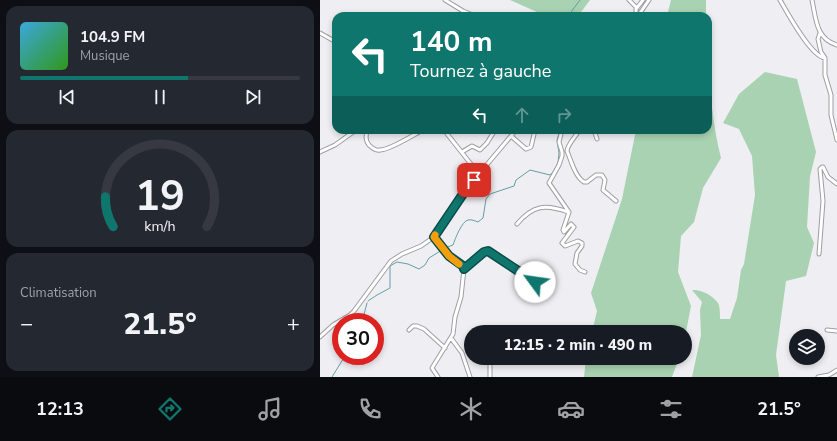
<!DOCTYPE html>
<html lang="fr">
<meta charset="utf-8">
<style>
body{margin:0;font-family:"Nunito Sans",sans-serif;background:#242831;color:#f1f3f6;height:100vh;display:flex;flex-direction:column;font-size:15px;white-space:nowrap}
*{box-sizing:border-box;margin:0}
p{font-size:13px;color:#9ea1a6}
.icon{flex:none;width:22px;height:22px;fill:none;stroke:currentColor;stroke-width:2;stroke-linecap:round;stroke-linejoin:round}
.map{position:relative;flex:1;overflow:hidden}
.sheet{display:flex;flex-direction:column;gap:6px;padding:6px;background:#0d0f14;width:320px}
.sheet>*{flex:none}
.top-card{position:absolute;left:12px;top:12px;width:380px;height:122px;border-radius:12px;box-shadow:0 2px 6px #0003;background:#0f766e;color:#fff;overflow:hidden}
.buttons{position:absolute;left:469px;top:329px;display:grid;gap:8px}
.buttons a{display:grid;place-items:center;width:36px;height:36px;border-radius:50%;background:#171b24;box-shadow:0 2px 6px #0003;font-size:20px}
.speed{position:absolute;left:12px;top:313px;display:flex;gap:8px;font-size:20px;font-weight:700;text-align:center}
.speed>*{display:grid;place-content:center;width:52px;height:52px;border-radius:50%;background:#171b24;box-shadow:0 2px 6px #0003;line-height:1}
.speed .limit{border:6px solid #d22;background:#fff;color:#111}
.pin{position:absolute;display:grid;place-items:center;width:34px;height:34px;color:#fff;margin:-17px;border-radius:8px;box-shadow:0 2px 6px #0006}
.me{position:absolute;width:44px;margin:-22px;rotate:301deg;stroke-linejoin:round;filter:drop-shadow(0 0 3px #0008)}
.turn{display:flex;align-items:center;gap:14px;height:84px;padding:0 12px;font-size:18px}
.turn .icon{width:52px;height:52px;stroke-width:2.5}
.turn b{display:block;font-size:28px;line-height:34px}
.lanes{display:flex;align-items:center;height:38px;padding:0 12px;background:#0003;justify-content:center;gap:20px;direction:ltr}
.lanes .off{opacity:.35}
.big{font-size:30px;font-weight:800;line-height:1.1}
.sheet .tile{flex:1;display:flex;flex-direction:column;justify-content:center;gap:6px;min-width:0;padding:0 14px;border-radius:12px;background:#242831}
.sheet .dial{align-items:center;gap:0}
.dial svg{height:104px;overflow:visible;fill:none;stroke:#363941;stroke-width:7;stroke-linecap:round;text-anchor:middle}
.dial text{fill:#f1f3f6;stroke:none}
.song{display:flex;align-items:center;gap:12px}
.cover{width:48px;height:48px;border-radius:6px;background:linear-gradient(135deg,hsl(200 70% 55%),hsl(110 70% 35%))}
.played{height:4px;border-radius:2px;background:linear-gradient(90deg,#0f766e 60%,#363941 60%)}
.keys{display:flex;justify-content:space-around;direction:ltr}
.heat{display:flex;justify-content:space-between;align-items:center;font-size:22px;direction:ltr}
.trip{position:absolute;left:144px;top:325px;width:228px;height:40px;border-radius:20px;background:#171b24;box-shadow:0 2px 6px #0003;font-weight:800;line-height:40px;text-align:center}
.menu{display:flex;height:64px;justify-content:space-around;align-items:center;background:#090b0e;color:#9ea1a6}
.menu .icon{width:28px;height:28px}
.menu .active{color:#0f766e}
.menu b{font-size:18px;color:#f1f3f6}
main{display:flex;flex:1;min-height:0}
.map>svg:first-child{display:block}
.green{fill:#a8d2b1}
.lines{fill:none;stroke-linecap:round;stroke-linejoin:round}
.stream{stroke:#62a0a5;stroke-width:1}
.minor-casing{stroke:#9f9ea2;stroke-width:5}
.minor{stroke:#fff;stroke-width:3}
.route-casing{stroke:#0a4d48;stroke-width:10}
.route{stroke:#0f766e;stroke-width:7}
.slow{stroke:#f59e0b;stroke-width:7}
</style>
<main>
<section class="sheet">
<div class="tile">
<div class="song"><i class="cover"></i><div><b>104.9 FM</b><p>Musique</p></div></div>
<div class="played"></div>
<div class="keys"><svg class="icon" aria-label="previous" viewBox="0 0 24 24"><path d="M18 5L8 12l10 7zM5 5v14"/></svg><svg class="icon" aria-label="pause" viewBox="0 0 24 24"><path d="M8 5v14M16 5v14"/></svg><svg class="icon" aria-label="next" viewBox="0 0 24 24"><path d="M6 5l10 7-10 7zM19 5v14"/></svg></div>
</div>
<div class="tile dial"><svg viewBox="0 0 100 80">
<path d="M14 69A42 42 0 1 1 86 69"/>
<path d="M14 69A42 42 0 0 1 8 46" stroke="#0f766e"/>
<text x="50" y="56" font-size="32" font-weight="700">19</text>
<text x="50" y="72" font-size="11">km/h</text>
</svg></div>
<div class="tile"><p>Climatisation</p>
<div class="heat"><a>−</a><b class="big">21.5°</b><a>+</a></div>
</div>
</section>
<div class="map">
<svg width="517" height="377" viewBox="0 0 517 377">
<rect width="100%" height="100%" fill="#efeef3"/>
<path class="green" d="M 190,0 L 270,0 L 258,16 L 226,16 Z
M 351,0 L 386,0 L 386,16 L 347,16 Z
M 388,59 C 390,93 393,126 401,158 L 383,188 L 374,222 L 361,236 L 358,272 L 371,306 L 365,337 L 365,332 L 272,332 L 277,311 L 271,293 L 302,199 L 316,130 L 388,130 Z
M 445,72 L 477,79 L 496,152 L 490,176 L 487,227 L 494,243 L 486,276 L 466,281 L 456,355 L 459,377 L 372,377 L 381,335 L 380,310 L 382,302 L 372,290 C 380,289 393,295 398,303 C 400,306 400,314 400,319 L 410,319 L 417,298 L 421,270 L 424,264 L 435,195 L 432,156 L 419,129 L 403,123 L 419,94 Z
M 266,358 L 359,358 L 352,377 L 264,377 Z"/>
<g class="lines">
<path class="stream" d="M 248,16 L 260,0
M 125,248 L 133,245 C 135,239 142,221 148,220 C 151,219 155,221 158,222 L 163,218 L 166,199 L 170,194 L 194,186 L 196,180 L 210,170 L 230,175 L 233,172 L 238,163 L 239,153 L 237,140 L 240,130
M 48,301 L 57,295 L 70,288 L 70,266 L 77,262 L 88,264 L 99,269 L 105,265 L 109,258 L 122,250
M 42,322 L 47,303
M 12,377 L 25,356"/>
<g class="minor-casing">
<path id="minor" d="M 125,0 L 143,11 L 155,16
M 309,0 L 317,8
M 460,0 C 467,12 491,57 505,58
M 492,0 C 496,19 496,39 517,45
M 316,12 L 316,9 L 323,0
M 314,15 L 314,16
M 318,16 L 329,0
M 0,33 L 16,42
M 500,33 L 498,39 L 501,52 L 505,58 L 505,75 L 511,95 L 511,115 L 517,140
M 47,130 C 46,136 45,140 49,145 C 52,148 56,151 60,150 C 70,150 93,135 103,130
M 124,130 L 158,173
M 242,130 L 239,142 L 242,152 L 242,156 L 239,165 L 229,183 L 249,212
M 259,130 C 256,137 248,143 247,151 C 251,160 255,177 264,182 L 267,182 L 276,175 L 282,175 L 285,180 L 283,190 L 296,201
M 274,130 L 277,139
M 191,136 L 206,149 L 211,147 L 215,130
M 0,152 L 15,145 L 36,130
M 142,152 L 152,146 L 160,150 L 167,143 L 175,130
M 249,212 L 243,230 L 244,232 L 251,224 L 254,227 L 242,243 L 245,246 L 258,241 L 262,243 L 262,246 L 257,253 L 255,264 L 260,270 L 265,272
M 197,224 C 213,205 225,204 248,212
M 114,237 L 129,256 L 143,266 L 144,269
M 499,254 L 503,201 L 500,169 L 502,167 L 503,167 L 508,177 L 517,184
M 89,330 L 93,326 L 97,326 L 104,329 L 125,348
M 507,330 L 517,331
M 0,337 L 13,325 L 30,315 L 34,311 L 71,261 L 82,254 L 101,246 L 114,237 L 145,191 L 157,176 L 158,173 L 164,168 L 196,130
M 131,338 L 142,353 L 150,377
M 118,377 L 112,368 L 133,334 L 135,317 L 141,297 L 144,269 L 164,252 L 168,251 L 215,282
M 170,377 L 170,364 L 173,358
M 498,377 L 509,375 L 517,370"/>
</g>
<use href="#minor" class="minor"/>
</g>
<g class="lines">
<g class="route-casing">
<path id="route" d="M 154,180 L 145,191 L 114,237 L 129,256 L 143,266 L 144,269 L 164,252 L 168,251 L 215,282"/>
</g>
<use href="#route" class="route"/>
<path class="slow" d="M 115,235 L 114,237 L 129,256 L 139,264"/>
</g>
</svg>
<div class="buttons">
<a><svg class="icon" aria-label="layers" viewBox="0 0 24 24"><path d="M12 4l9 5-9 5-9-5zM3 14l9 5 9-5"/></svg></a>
</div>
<div class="speed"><div class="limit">30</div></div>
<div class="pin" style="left:154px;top:180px;background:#d93025"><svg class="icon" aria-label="arrive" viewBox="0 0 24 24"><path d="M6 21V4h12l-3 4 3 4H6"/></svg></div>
<svg class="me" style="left:215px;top:282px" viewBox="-20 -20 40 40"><circle r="19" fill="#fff"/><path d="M0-13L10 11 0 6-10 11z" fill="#0f766e"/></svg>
<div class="trip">12:15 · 2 min · 490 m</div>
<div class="top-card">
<div class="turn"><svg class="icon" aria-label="left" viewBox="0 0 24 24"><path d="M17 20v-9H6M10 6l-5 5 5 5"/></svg><div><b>140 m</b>Tournez à gauche</div></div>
<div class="lanes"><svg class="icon" aria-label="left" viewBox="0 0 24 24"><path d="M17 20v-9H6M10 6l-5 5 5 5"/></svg><svg class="icon off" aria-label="ahead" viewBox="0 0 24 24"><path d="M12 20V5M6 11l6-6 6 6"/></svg><svg class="icon off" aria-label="right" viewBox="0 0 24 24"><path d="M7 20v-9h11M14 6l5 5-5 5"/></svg></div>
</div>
</div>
</main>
<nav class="menu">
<b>12:13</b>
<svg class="icon active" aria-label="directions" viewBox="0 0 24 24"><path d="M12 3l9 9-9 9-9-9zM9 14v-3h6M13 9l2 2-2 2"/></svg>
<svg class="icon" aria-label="music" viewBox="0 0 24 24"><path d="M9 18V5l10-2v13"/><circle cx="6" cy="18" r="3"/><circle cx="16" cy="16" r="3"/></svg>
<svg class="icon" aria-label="phone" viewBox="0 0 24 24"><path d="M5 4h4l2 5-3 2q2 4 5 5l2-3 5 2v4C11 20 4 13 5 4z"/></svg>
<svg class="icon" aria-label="climate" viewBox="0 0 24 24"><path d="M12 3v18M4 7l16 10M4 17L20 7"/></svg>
<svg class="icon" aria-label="car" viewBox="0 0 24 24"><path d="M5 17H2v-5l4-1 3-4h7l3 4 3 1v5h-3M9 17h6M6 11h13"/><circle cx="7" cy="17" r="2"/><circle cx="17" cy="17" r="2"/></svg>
<svg class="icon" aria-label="filters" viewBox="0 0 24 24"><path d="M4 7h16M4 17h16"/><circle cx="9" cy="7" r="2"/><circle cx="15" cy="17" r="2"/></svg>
<b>21.5°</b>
</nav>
